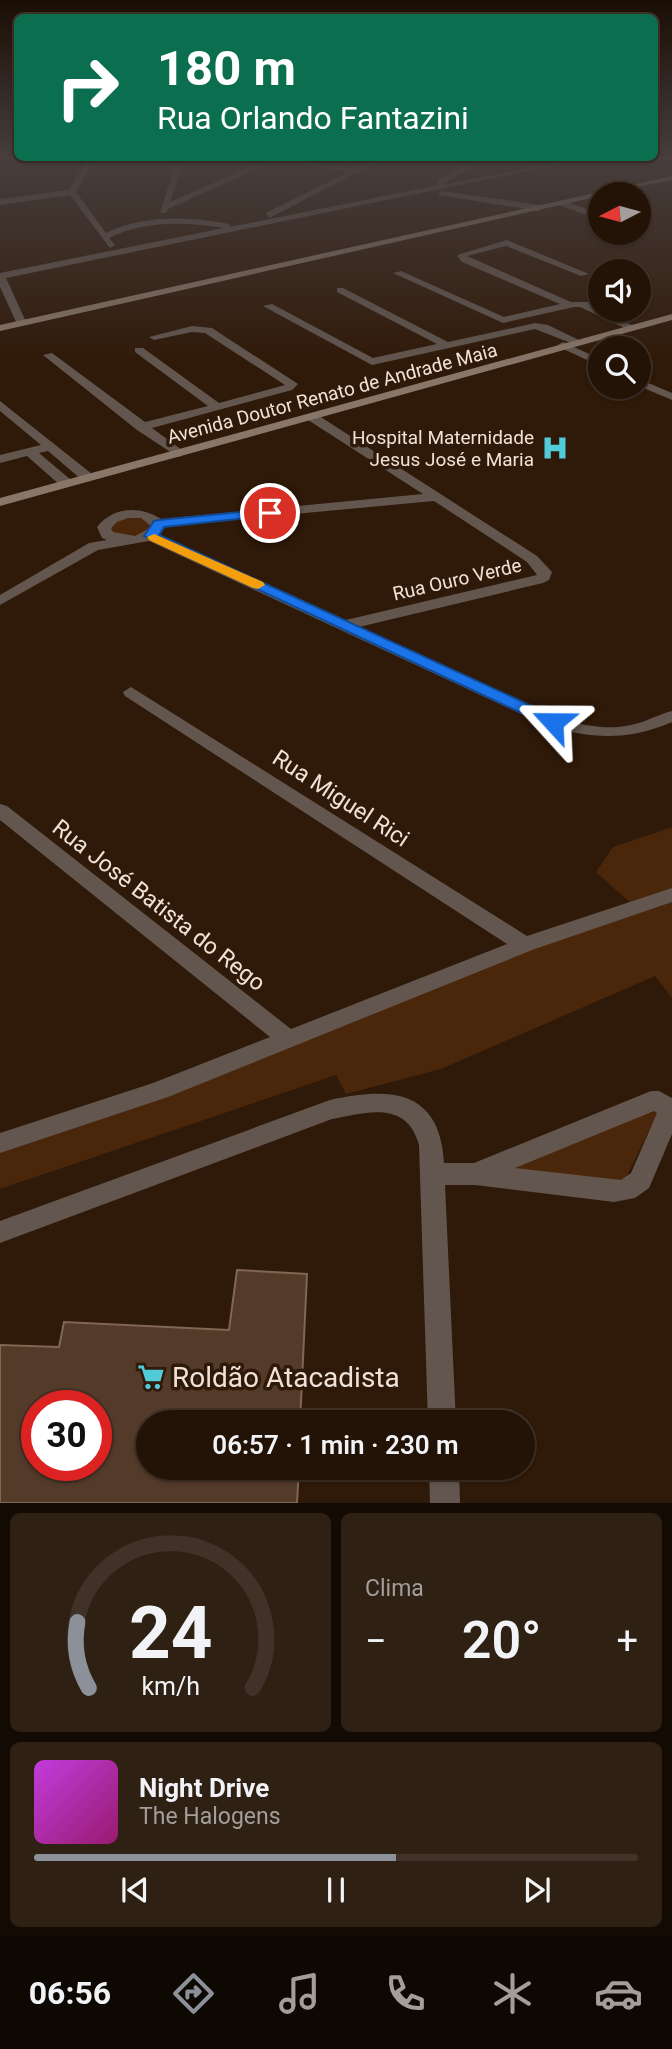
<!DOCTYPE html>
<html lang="pt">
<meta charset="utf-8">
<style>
body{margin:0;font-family:Roboto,sans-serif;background:#2f2014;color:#f1f3f6;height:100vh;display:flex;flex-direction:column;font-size:26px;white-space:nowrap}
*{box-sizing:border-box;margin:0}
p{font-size:23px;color:#a39e9b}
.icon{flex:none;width:38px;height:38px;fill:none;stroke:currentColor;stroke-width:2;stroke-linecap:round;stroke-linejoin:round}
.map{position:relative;height:1503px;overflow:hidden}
.side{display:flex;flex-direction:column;gap:10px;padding:10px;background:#130a03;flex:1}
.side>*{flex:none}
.hud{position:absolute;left:14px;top:14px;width:644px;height:147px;border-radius:10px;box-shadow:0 2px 5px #0004,0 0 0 2px #403228;background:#0b6e4f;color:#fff;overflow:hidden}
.needle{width:46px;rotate:264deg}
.tools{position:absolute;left:588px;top:182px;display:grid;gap:14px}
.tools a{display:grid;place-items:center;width:63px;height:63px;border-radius:50%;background:#231306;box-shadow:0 2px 5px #0004,0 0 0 2px #403228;font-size:35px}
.speed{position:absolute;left:21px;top:1390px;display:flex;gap:14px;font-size:35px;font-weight:700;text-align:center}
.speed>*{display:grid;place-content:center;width:91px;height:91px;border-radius:50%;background:#231306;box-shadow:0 2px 5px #0004,0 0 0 2px #403228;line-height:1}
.speed .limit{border:10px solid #d22;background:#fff;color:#111}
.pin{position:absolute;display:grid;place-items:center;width:60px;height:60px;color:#fff;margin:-30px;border:4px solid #fff;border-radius:50%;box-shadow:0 2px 7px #0007}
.me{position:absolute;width:77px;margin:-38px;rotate:294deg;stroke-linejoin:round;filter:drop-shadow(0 0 5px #0008)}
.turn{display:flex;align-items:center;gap:24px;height:147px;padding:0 28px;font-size:32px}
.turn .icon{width:91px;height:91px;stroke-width:2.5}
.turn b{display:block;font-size:49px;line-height:60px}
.big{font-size:52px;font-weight:600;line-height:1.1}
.side .tile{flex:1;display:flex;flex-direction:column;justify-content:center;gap:10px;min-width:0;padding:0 24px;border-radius:10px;background:#2f2014}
.side .dial{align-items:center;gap:0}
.dial svg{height:182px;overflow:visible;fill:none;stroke:#403228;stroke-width:7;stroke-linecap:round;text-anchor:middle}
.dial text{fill:#f1f3f6;stroke:none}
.song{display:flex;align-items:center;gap:21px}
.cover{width:84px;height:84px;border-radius:10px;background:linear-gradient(135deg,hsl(290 70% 55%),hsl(320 70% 35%))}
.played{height:7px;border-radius:4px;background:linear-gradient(90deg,#8c9099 60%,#403228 60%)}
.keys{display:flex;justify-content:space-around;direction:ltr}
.heat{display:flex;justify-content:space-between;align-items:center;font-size:38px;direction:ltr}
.side .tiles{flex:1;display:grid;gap:10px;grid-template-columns:1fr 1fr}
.tile:last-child{grid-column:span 2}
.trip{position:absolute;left:136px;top:1410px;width:399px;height:70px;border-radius:35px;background:#231306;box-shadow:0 2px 5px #0004,0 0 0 2px #403228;font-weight:600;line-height:70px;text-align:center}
.tabs{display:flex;height:112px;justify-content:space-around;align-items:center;background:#0e0802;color:#a39e9b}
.tabs .icon{width:49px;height:49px}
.tabs .active{color:#8c9099}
.tabs b{font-size:32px;color:#f1f3f6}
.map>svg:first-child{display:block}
.green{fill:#4a270b}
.building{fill:#533a29;stroke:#816654;stroke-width:2;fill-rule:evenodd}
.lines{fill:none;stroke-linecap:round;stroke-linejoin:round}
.street{fill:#62564f;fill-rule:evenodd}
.secondary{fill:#887669;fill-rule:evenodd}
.route{fill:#1a73e8;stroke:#114b97;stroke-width:2}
.slow{fill:#f59e0b}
.labels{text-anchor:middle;stroke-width:7;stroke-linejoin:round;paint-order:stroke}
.far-street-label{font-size:19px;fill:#f1e2d7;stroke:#2f1908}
.far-poi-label{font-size:19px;fill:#f1e2d7;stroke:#2f1908;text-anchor:end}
.street-label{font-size:23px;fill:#f1e2d7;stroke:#2f1908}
.near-poi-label{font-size:28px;fill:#f1e2d7;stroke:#2f1908;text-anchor:start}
</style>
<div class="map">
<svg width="672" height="1503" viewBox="0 0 672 1503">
<rect width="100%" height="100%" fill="#2f1908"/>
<path class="green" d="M 139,515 L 156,526 L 144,536 L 114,536 L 108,525 L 111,522 Z
M 672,827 L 672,998 L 655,976 L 441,1069 L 346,1094 L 336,1075 L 0,1189 L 0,1143 L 635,907 L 596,872 L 613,847 Z
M 660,1108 L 622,1186 L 506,1167 Z"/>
<path class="building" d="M 237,1270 L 307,1274 L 300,1423 L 149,1423 L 149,1468 L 299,1468 L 297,1503 L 0,1503 L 0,1345 L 59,1347 L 64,1322 L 229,1330 ZM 37,1405 L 96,1405 L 96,1465 L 37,1465 Z"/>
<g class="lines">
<path class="street" d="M 0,156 L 5,156 L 0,160 Z
M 654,156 L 672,157 L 672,161 L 651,158 Z
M 88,158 L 95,158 L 76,192 L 106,233 C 144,215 188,216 229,224 L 230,227 L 439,185 L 436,181 L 479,158 L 488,158 L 441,185 L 578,158 L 591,158 L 6,278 L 27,324 L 18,326 L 0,287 L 0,273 L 224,228 C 185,222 146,220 109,238 L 115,245 L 110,248 L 70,195 L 0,205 L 0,199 L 69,190 Z
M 177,158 L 185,158 L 170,202 L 270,158 L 286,158 L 355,169 L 377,158 L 386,158 L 269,218 L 266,213 L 348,172 L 276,160 L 168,209 L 166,213 L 160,213 Z
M 441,191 L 539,205 L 543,208 L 539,211 L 438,195 Z
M 562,200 L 600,214 L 600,220 L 559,205 Z
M 507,240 L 589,274 L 581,276 L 506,246 L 467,256 L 571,302 L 600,302 L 600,308 L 595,308 L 638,328 L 629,330 L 580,307 L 574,307 L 503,323 L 393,273 L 401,271 L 504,317 L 560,304 L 462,262 L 457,255 Z
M 337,288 L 343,288 L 448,342 L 535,323 L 548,325 L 585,343 L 576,345 L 535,329 L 372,365 L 263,306 L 272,304 L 373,358 L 437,344 L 337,292 Z
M 192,326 L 212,328 L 298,384 L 292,390 L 152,428 L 182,450 L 182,456 L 178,457 L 137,430 L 43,355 L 52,353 L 145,422 L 208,406 L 135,352 L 135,348 L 143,348 L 219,403 L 285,385 L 205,333 L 192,332 L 154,340 L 149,337 Z
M 563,342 L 600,359 L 600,366 L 559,347 L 558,345 Z
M 639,379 L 672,393 L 672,400 L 639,386 Z
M 0,401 L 92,474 L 92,480 L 82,480 L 48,451 L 39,453 L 71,480 L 71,486 L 61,486 L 27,456 L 0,463 L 0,455 L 41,445 L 0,411 Z
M 308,414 L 316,414 L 537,556 L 552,572 L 549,580 L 543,583 L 359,627 L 559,718 C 584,726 610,731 635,724 C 648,721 659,714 672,711 L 672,722 C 628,741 592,739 547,726 L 149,541 L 98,550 L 0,605 L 0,595 L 89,543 L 107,540 L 102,538 L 97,527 C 114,506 140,506 161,519 L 423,494 L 308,420 ZM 434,501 L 527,562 L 537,575 L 346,620 L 160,535 L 166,526 ZM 128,518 L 141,518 L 152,527 L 135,536 L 113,532 L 111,528 L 117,522 Z
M 131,687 L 527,936 L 672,888 L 672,902 L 532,950 L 168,1097 L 0,1153 L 0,1133 L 153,1083 L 270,1037 L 0,820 L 0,804 L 7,806 L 291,1029 L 507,944 L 125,696 L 123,692 Z
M 651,1091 L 659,1091 L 672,1098 L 672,1134 L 649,1188 L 635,1198 L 614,1202 L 475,1185 L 445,1185 L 456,1423 L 428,1423 L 419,1145 C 407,1100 367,1112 332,1119 L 0,1243 L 0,1221 L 330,1100 C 390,1087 440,1089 444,1163 L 474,1163 ZM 654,1111 L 657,1113 L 631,1173 L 621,1180 L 515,1168 Z
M 429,1468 L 459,1468 L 460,1503 L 430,1503 Z"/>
<path class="secondary" d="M 672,176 L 672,180 L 600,194 L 600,196 L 0,331 L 0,325 Z
M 672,314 L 672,320 L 0,506 L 0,498 Z"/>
</g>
<linearGradient id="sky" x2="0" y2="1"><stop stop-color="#1a0e04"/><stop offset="0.43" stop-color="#473e3d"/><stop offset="1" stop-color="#473e3d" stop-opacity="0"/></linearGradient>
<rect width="672" height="367" fill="url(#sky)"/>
<path class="route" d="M 270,509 L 277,513 L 275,515 L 164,527 L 159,535 L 558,718 L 561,722 L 558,725 L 547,725 L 144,536 L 154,521 L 159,520 Z"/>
<path class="slow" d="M 154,534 L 263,582 L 265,585 L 258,589 L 253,588 L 149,540 L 147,537 Z"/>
<defs>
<g id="hospital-bare" transform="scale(2.1)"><path d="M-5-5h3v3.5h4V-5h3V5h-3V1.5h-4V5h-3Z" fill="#52cbd8" stroke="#2f1908" stroke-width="2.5" paint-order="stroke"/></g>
<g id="supermarket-bare" transform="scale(2.1)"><path d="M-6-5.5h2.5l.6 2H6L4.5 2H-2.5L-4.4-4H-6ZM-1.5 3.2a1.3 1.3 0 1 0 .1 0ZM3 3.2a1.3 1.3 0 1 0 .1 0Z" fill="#52cbd8" stroke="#2f1908" stroke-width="2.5" paint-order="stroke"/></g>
</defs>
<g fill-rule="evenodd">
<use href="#hospital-bare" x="555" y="448"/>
<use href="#supermarket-bare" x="151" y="1377"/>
</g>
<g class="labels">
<g class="far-street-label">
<text transform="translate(332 393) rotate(-15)" y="7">Avenida Doutor Renato de Andrade Maia</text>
<text transform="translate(457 579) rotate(-13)" y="7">Rua Ouro Verde</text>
</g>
<g class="far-poi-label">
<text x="534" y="444">Hospital Maternidade<tspan x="534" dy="22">Jesus José e Maria</tspan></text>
</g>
<g class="street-label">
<text transform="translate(341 798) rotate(33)" y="8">Rua Miguel Rici</text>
<text transform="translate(159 905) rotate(38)" y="8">Rua José Batista do Rego</text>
</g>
<g class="near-poi-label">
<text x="172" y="1387">Roldão Atacadista</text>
</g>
</g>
</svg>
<div class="tools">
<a><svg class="needle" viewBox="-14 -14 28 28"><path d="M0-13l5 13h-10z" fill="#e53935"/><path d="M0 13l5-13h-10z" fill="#a39e9b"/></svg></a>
<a><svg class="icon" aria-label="sound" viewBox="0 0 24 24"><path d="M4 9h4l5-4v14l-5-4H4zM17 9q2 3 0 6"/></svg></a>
<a><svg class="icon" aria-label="search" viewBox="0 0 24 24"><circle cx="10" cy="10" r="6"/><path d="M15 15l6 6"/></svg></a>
</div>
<div class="speed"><div class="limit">30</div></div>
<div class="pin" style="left:270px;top:513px;background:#d93025"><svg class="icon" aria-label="arrive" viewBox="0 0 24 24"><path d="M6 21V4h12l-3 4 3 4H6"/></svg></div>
<svg class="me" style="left:553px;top:722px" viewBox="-20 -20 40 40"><path d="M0-17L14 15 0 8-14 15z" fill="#1a73e8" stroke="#fff" stroke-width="4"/></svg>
<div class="trip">06:57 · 1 min · 230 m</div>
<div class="hud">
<div class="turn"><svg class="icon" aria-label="right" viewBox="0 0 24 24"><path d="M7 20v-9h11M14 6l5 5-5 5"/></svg><div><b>180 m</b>Rua Orlando Fantazini</div></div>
</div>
</div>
<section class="side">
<div class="tiles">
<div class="tile dial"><svg viewBox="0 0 100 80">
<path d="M14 69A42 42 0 1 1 86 69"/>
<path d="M14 69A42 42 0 0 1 9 40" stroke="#8c9099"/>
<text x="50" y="56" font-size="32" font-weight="700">24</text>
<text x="50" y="72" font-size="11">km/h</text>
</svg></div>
<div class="tile"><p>Clima</p>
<div class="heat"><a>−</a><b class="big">20°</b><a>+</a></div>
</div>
<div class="tile">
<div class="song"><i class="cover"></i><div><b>Night Drive</b><p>The Halogens</p></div></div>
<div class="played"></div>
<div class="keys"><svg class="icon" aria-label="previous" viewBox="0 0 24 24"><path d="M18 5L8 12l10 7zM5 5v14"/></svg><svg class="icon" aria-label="pause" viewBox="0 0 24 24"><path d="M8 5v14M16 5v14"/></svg><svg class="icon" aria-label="next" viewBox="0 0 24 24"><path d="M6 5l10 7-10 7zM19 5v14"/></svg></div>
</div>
</div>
</section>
<nav class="tabs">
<b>06:56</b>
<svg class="icon active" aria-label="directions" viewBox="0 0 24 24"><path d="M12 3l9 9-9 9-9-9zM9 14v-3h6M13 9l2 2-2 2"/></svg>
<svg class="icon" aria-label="music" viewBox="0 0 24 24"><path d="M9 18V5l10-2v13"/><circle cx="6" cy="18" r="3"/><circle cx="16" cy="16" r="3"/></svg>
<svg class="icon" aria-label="phone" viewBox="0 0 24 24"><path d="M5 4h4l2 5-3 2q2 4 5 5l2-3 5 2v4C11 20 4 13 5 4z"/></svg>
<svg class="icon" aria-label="climate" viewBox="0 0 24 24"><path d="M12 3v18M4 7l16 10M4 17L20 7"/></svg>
<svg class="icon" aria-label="car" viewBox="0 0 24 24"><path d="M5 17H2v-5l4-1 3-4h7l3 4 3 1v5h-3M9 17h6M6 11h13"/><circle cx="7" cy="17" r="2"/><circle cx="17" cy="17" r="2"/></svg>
</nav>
